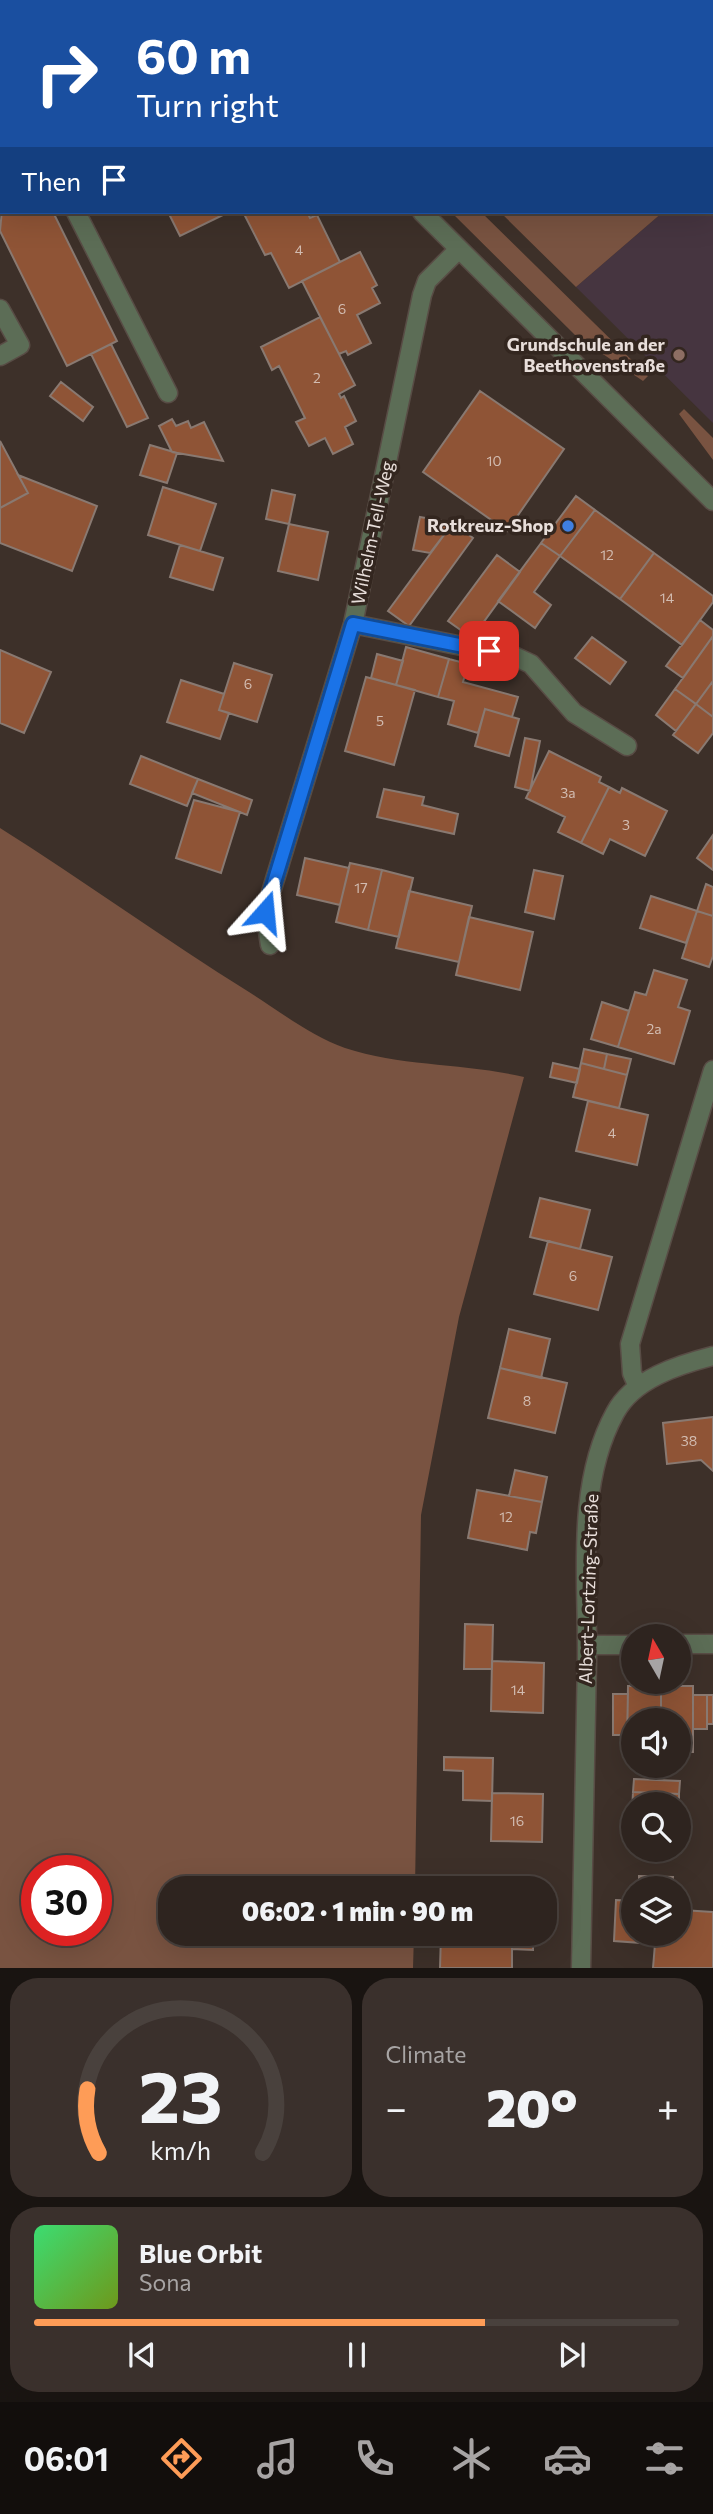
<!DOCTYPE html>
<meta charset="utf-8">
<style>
body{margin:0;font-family:Commissioner,sans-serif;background:#3a302c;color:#f1f3f6;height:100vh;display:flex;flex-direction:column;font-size:26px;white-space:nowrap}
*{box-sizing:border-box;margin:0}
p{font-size:23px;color:#a7a4a4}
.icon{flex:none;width:38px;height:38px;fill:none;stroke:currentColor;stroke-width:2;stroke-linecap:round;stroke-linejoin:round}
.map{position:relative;height:1968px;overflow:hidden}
.sheet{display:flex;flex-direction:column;gap:10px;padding:10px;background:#191411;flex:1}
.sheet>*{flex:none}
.top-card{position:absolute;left:0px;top:0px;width:714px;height:214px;box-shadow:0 7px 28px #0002,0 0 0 2px #49413d;background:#1a4fa0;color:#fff;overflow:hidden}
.needle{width:46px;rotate:351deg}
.tools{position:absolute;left:621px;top:1624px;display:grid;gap:14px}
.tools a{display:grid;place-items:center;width:70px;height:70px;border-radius:50%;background:#2e241f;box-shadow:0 7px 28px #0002,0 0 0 2px #49413d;font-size:35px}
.speed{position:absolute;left:21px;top:1855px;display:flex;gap:14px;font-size:35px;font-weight:700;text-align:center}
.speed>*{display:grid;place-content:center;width:91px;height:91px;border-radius:50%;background:#2e241f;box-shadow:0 7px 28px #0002,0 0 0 2px #49413d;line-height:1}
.speed .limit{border:10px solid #d22;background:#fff;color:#111}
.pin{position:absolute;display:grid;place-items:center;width:60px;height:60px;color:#fff;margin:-30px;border-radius:14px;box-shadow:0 4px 10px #0006}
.me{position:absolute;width:77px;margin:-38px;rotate:18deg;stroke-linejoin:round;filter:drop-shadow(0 0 5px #0008)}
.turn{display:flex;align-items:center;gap:24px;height:147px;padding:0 21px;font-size:32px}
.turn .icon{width:91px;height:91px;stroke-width:2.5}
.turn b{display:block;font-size:49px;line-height:60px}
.then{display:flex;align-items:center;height:66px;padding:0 21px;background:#0003;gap:14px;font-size:26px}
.big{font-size:52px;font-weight:800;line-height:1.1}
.sheet .tile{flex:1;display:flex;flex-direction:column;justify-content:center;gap:10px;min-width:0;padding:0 24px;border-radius:28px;background:#3a302c}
.sheet .dial{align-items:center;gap:0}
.dial svg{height:182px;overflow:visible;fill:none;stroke:#49413d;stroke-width:7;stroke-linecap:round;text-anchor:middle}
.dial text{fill:#f1f3f6;stroke:none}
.song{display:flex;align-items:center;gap:21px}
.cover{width:84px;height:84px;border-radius:10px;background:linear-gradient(135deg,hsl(140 70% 55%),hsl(80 70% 35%))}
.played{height:7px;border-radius:4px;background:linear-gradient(90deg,#fe9c57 70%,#49413d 70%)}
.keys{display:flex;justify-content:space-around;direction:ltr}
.heat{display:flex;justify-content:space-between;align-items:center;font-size:38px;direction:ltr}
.sheet .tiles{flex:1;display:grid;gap:10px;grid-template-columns:1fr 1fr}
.tile:last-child{grid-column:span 2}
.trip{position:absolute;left:158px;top:1876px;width:399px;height:70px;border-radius:28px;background:#2e241f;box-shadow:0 7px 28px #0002,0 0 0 2px #49413d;font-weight:800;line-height:70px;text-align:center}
.tabs{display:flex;height:112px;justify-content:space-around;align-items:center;background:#120e0c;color:#a7a4a4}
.tabs .icon{width:49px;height:49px}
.tabs .active{color:#fe9c57}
.tabs b{font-size:32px;color:#f1f3f6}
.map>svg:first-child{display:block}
.education{fill:#463540}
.green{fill:#795341;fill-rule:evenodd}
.building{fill:#8f5436;stroke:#897971;stroke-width:2}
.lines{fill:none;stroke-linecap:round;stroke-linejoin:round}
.minor-casing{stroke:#584c45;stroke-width:21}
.minor{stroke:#5c6d56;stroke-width:18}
.route-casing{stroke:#114b97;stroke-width:18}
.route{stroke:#1a73e8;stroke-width:12}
.education-dot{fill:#8d6e63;stroke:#33261f;stroke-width:2.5}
.shop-dot{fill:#3f7fe0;stroke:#33261f;stroke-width:2.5}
.labels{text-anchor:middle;stroke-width:7;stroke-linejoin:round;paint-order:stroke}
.number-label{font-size:14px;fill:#d2bcb1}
.poi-label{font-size:18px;font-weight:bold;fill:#e8deda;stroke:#33261f;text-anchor:end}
.street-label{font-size:18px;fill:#e8deda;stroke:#33261f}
</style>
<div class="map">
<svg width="713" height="1968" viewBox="0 0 713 1968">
<rect width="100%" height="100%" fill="#3d3029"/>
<path class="education" d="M 0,0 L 128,0 L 2,2 L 0,87 Z
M 713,194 L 713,423 L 576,287 L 663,212 L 712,212 Z"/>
<path class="green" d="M 306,0 L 713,0 L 713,194 L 712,2 Z
M 451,212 L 481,212 L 648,376 L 643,381 L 576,336 Z
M 500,212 L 663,212 L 576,287 Z
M 684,409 L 713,438 L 713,460 L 679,414 Z
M 0,828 C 84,881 164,939 249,992 C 279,1011 311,1036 345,1048 C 403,1067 465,1063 524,1077 L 459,1317 L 421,1515 L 415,1888 L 170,1888 L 170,1934 L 414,1934 L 413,1968 L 0,1968 ZM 37,1871 L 96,1871 L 96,1930 L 37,1930 Z"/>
<path class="building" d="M 2,210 L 53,212 L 117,341 L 67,366 L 0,231 Z
M 168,212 L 229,212 L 180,236 Z
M 243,212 L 307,212 L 310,218 L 317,215 L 340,262 L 289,288 L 271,253 L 265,255 Z
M 360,252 L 377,285 L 372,288 L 380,303 L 357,315 L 371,343 L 348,355 L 346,351 L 339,354 L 302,281 Z
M 320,317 L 355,385 L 339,394 L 341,398 L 344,396 L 356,421 L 345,427 L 353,444 L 333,454 L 325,438 L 309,446 L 296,422 L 305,418 L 279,366 L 272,370 L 261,347 Z
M 111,344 L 148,418 L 127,427 L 91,354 Z
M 61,382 L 93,407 L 83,421 L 50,396 Z
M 480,391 L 564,449 L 507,531 L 423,472 Z
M 172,419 L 176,426 L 188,421 L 191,428 L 204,422 L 223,461 L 172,452 L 159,426 Z
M 0,441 L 28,493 L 0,508 Z
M 150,445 L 177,453 L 167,483 L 140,475 Z
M 18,475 L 97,506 L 72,571 L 0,543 L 0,508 L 28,493 Z
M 163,487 L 216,504 L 200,551 L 148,535 Z
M 272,490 L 295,495 L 289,524 L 266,519 Z
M 576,496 L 595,510 L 560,556 L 541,543 Z
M 595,510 L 654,553 L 620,599 L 560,556 Z
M 420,517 L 453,523 L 430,553 L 413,550 Z
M 453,523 L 473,538 L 409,626 L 388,611 Z
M 289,524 L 328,532 L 318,580 L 278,571 Z
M 541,543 L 560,556 L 534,592 L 551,605 L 535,628 L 498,601 Z
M 180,545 L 223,558 L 213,590 L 170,577 Z
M 654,553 L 713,596 L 713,602 L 682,645 L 620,599 Z
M 497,555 L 520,572 L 472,638 L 448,621 Z
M 700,620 L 713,630 L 713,636 L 683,678 L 666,666 Z
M 713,636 L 713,681 L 696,704 L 675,689 Z
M 592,637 L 626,662 L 610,684 L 575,658 Z
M 406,647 L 449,659 L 438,697 L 396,685 Z
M 0,650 L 51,672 L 24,733 L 0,723 Z
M 377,654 L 403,661 L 396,685 L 371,678 Z
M 449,659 L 468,664 L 463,682 L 518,697 L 512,717 L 485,709 L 478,733 L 448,724 L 454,701 L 438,697 Z
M 234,663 L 272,675 L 257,722 L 219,710 Z
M 366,677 L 415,690 L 394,765 L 345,751 Z
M 181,680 L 224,694 L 219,710 L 229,713 L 220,739 L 167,722 Z
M 713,681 L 713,717 L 696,704 Z
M 675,689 L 696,704 L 676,731 L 656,715 Z
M 696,704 L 713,717 L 713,733 L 698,753 L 673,735 Z
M 485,709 L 519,719 L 509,756 L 475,746 Z
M 525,738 L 540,741 L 530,791 L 515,787 Z
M 549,751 L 601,777 L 599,782 L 609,787 L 581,843 L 558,832 L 565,817 L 526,798 Z
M 141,756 L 198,779 L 187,806 L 130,784 Z
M 198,779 L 252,800 L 247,815 L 192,793 Z
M 609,787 L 620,793 L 622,788 L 667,811 L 645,856 L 610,839 L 603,854 L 581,843 Z
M 384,789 L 424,797 L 422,805 L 458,814 L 454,834 L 377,817 Z
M 194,800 L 240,812 L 221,873 L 176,858 Z
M 713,835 L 713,870 L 697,858 Z
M 305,858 L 349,868 L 340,905 L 297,895 Z
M 350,863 L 382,870 L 368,930 L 336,922 Z
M 382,870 L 413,878 L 399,937 L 368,930 Z
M 534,870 L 563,876 L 554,919 L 525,912 Z
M 706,884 L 713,887 L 713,916 L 697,911 Z
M 409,891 L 472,906 L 459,962 L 396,948 Z
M 651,896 L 697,911 L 686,943 L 640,928 Z
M 697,911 L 713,916 L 713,956 L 709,967 L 682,958 Z
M 469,917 L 533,932 L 520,990 L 456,975 Z
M 654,970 L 687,980 L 678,1007 L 690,1011 L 674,1064 L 618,1047 L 635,992 L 646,995 Z
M 602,1002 L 629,1011 L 618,1047 L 591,1039 Z
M 584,1049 L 607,1054 L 604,1069 L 581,1063 Z
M 607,1054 L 631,1059 L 627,1075 L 604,1069 Z
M 553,1063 L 580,1069 L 577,1083 L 550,1077 Z
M 581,1063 L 627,1075 L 619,1108 L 573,1097 Z
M 588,1101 L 648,1115 L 637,1165 L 576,1151 Z
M 540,1198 L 590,1210 L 580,1249 L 530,1237 Z
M 548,1241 L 612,1257 L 598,1310 L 534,1294 Z
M 509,1329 L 550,1339 L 541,1378 L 500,1368 Z
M 500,1368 L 567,1383 L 555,1433 L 488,1418 Z
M 713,1417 L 713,1471 L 701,1460 L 667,1464 L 663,1423 Z
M 515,1470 L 547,1477 L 542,1502 L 509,1496 Z
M 477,1490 L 542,1502 L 536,1533 L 530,1532 L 527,1550 L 468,1538 Z
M 465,1624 L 493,1625 L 492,1669 L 464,1669 Z
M 492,1661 L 544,1663 L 543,1713 L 491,1711 Z
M 628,1686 L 661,1686 L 661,1720 L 634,1720 L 634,1751 L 627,1751 Z
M 661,1686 L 693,1686 L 693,1752 L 679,1752 L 679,1720 L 661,1720 Z
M 613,1694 L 628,1694 L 627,1735 L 613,1735 Z
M 693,1695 L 707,1695 L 707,1729 L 693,1729 Z
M 707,1695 L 713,1695 L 713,1724 L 707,1724 Z
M 444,1757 L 493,1758 L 492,1801 L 463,1800 L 463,1771 L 444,1770 Z
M 634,1779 L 680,1781 L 679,1794 L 633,1792 Z
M 633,1792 L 679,1794 L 679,1804 L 634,1804 L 631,1834 Z
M 492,1793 L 543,1794 L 542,1842 L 491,1841 Z
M 639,1876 L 673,1877 L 672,1888 L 639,1888 Z
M 616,1900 L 634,1901 L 634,1934 L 679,1934 L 679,1904 L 682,1904 L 682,1910 L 713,1912 L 713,1968 L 653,1968 L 655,1944 L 614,1941 Z
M 441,1934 L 512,1934 L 512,1968 L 440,1968 Z
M 512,1934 L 533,1934 L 533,1950 L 512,1949 Z"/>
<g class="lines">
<g class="minor-casing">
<path id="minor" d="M 255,0 L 255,2
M 188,2 L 190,0
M 0,142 L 2,141
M 0,187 L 2,186
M 76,212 L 168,393
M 422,212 L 713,501
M 0,309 L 20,345 L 0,356
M 353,624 L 516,657 L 531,664 L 574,713 L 627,746
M 270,945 L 265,912 L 353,624 L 422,295 L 427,281 L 459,249
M 638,1387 L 632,1373 L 630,1344 L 713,1070
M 679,1644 L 713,1644
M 587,1645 L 634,1645
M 581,1968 C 583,1865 585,1762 587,1659 C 588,1580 575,1486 615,1413 C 633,1379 678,1365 713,1356"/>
</g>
<use href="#minor" class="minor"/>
</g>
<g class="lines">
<g class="route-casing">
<path id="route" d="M 265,912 L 353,624 L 489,651"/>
</g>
<use href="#route" class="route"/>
</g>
<circle class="education-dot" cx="679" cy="355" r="7"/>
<circle class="shop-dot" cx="568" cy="526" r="7"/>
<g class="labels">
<g class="number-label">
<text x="299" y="255">4</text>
<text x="342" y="314">6</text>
<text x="317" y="383">2</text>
<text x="494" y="466">10</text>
<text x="607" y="560">12</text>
<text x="667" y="603">14</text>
<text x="248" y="689">6</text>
<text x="380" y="726">5</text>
<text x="568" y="798">3a</text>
<text x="626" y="830">3</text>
<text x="361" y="893">17</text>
<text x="654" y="1034">2a</text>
<text x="612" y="1138">4</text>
<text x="573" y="1281">6</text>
<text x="527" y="1406">8</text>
<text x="689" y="1446">38</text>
<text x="506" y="1522">12</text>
<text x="518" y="1695">14</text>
<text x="517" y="1826">16</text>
</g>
<g class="poi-label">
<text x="665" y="351">Grundschule an der<tspan x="665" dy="21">Beethovenstraße</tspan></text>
<text x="554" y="532">Rotkreuz-Shop</text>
</g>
<g class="street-label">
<text transform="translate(373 533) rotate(-78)" y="6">Wilhelm-Tell-Weg</text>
<text transform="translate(589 1589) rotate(-88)" y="6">Albert-Lortzing-Straße</text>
</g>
</g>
</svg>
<div class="tools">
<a><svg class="needle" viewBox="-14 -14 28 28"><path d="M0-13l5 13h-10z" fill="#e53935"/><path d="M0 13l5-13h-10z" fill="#a7a4a4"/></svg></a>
<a><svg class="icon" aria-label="sound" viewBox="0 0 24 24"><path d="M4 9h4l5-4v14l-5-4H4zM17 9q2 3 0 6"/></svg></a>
<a><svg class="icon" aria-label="search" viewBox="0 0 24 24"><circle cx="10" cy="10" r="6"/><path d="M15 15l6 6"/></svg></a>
<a><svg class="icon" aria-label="layers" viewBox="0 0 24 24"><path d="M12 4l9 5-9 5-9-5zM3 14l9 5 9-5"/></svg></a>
</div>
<div class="speed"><div class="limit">30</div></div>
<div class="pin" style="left:489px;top:651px;background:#d93025"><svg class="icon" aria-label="arrive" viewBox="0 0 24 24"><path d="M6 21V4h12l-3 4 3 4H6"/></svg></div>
<svg class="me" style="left:265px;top:912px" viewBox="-20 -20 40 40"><path d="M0-17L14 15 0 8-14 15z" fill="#1a73e8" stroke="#fff" stroke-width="4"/></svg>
<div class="trip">06:02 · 1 min · 90 m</div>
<div class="top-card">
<div class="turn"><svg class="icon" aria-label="right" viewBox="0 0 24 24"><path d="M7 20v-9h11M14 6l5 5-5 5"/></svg><div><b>60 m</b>Turn right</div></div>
<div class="then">Then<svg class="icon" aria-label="arrive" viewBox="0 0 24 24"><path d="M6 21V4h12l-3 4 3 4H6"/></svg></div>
</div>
</div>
<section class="sheet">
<div class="tiles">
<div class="tile dial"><svg viewBox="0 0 100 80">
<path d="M14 69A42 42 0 1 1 86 69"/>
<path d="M14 69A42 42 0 0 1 9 41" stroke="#fe9c57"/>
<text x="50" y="56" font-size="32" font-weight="700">23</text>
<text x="50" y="72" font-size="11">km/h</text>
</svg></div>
<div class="tile"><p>Climate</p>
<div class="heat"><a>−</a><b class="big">20°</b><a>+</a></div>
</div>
<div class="tile">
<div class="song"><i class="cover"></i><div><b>Blue Orbit</b><p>Sona</p></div></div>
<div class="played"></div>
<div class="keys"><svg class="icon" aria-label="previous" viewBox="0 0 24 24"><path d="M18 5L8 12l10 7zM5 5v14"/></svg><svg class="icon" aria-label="pause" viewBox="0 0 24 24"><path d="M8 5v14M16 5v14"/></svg><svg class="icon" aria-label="next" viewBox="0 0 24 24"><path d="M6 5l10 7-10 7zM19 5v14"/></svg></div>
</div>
</div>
</section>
<nav class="tabs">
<b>06:01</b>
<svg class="icon active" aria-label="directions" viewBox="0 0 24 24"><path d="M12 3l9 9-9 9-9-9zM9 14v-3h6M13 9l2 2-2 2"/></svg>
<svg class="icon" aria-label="music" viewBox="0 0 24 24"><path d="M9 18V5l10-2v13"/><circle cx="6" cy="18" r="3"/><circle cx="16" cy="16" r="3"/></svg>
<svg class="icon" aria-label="phone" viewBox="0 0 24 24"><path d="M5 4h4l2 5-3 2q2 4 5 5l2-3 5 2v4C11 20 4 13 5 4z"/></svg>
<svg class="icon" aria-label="climate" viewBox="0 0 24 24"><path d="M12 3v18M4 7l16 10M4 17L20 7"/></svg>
<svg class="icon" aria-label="car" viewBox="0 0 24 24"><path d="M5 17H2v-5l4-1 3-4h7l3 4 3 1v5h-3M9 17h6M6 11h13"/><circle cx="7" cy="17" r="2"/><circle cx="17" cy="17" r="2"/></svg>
<svg class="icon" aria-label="filters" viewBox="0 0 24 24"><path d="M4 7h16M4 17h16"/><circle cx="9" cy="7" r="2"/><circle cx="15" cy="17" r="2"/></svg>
</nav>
